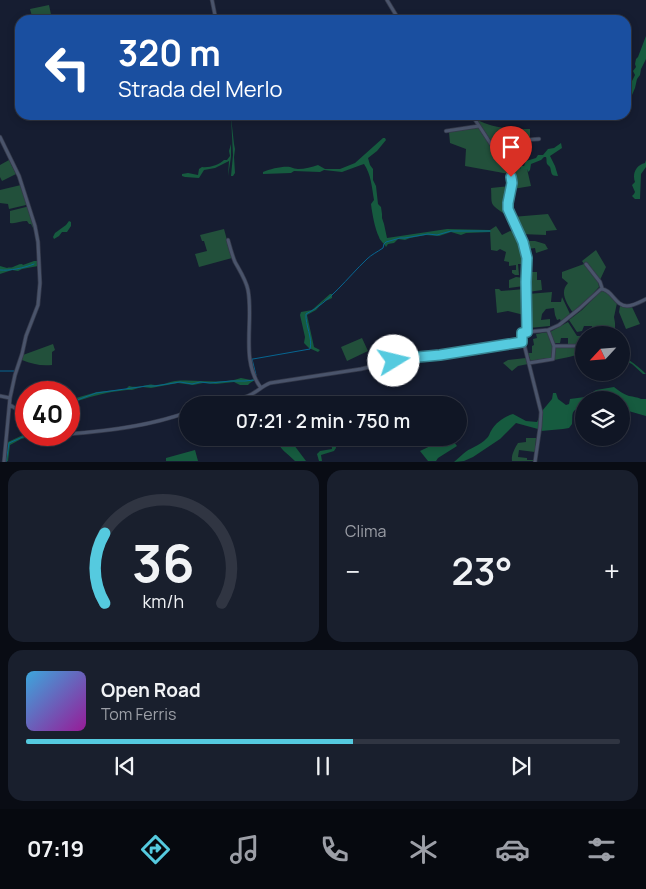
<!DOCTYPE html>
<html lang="it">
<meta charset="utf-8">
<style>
body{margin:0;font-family:Manrope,sans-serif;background:#191f2d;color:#f1f3f6;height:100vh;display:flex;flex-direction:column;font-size:19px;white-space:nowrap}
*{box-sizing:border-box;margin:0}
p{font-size:16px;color:#9c9fa7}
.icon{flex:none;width:28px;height:28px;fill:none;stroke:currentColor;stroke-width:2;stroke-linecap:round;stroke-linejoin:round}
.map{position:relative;height:462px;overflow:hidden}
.panel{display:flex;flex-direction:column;gap:8px;padding:8px;background:#090c14;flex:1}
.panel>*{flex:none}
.hud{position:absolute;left:15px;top:15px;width:616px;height:105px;border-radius:15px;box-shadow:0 2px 8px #0003,0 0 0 1px #303542;background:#1a4fa0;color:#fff;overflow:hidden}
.needle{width:32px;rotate:244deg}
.controls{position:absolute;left:575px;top:326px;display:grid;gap:10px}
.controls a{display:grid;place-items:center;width:55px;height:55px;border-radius:50%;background:#101625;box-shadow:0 2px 8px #0003,0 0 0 1px #303542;font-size:25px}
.speed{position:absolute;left:15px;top:381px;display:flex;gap:10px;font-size:25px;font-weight:700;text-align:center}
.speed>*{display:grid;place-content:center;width:65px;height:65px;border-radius:50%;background:#101625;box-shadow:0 2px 8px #0003,0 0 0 1px #303542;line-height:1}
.speed .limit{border:8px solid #d22;background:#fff;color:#111}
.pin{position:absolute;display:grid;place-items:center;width:42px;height:42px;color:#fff;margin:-51px -21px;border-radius:50% 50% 50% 0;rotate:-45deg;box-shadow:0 0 5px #0007}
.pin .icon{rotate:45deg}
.me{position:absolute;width:55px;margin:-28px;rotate:81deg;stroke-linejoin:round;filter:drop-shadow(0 0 4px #0008)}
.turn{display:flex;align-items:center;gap:18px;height:105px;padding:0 20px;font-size:22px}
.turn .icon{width:65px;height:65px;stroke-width:2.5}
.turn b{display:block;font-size:35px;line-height:42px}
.big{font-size:38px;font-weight:600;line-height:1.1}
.panel .tile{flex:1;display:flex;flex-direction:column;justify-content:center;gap:8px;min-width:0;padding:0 18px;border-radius:15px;background:#191f2d}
.panel .dial{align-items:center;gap:0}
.dial svg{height:130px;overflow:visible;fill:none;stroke:#303542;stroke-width:7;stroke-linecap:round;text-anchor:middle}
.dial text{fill:#f1f3f6;stroke:none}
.song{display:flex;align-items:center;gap:15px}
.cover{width:60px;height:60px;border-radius:8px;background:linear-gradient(135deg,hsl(200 70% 55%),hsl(300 70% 35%))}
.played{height:5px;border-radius:2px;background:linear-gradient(90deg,#55cadf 55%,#303542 55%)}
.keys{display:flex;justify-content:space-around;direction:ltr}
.heat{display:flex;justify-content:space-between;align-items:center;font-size:28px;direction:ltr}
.panel .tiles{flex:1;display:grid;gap:8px;grid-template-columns:1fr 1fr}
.tile:last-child{grid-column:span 2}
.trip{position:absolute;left:179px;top:396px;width:288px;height:50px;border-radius:25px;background:#101625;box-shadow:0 2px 8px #0003,0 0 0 1px #303542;font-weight:600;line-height:50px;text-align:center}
.tabs{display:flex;height:80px;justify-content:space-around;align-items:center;background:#06090f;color:#9c9fa7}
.tabs .icon{width:35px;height:35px}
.tabs .active{color:#55cadf}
.tabs b{font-size:22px;color:#f1f3f6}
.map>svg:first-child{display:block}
.green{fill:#22503b}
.forest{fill:#165b3f}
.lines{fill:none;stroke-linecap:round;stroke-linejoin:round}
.stream{stroke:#076691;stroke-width:1}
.minor-casing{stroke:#34394a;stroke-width:4.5}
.minor{stroke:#4a546b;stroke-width:3}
.route-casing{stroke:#378391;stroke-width:12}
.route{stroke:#55cadf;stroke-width:9}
</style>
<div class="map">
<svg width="646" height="462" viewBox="0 0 646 462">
<rect width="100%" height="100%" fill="#161d31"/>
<path class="green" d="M 49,5 L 52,19 L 48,20 L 33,20 L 30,9 Z
M 167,14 L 171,18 L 177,20 L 145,20 L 154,15 Z
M 476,119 C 493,129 511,129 530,129 L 530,139 L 491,141 Z
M 478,127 L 509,174 L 465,166 L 466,149 L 450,143 L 449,132 Z
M 529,140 L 520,169 L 527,169 L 531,186 L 513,189 L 511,190 L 513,180 L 512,174 L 492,143 Z
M 9,160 L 16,174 L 2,181 L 0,177 L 0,165 Z
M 21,185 L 27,203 L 26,205 L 9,209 L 8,204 L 0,203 L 0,190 Z
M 510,186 L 507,200 L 508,212 L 503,213 C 489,203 492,205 491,188 Z
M 26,207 L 28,207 L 35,232 L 31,224 L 29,224 L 27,221 C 20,221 16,224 10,223 L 10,211 Z
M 548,214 L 557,230 L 546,231 L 546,235 L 521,234 L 512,217 Z
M 496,226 L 502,235 L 510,231 L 514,232 L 516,231 C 522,244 526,255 526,269 L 525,264 L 518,264 L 519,275 L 515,275 L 512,273 L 512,270 L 516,270 L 516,265 L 509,266 L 509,262 L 504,261 L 506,252 L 500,249 L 497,251 L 491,250 L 490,230 Z
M 224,229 L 232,258 L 199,267 L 195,254 L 207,251 L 204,241 L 202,241 L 200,235 Z
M 524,241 L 535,241 L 545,244 L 548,249 L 536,253 L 535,248 L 527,249 Z
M 596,250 L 606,267 L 600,280 L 598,281 L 599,287 L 589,298 L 573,313 C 567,303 559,293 568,283 L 562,278 L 562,272 L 584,264 L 582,261 Z
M 529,272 L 537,272 L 537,280 L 541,280 L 542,290 L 528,292 Z
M 516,277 L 524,278 L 524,286 L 509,288 L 509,280 Z
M 495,289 L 499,289 L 501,291 L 524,289 L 524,315 L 508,311 L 497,313 Z
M 601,291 L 606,291 L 617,303 L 614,317 L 615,323 L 615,335 L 597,335 L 597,329 L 592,328 L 592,326 L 584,326 L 582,331 L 577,332 L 569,320 L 582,310 Z
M 552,292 L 551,302 L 561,302 L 562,297 L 570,314 L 561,322 L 560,319 L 557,320 L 555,315 L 554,308 L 546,309 L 542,314 L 541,320 L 550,319 L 550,326 L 529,328 L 528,294 Z
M 620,306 L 625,307 L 632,307 L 640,324 L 626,329 L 619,312 Z
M 568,322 L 577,336 L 580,336 L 584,339 L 584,342 L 578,343 L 578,345 L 568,345 L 568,338 L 561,338 L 560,343 L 554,343 L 550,332 Z
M 548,332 L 553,346 L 553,359 L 531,362 L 528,353 L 532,353 L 532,346 L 534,345 L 533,339 L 537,338 L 536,334 Z
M 362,338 L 368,351 L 347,361 L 341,347 Z
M 53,344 L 55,350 L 52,352 L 52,365 C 40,366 32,364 22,360 L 23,355 Z
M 555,347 L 580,347 L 584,353 L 569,357 L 554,360 Z
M 526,358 L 528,364 L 518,366 L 512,371 L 503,363 L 508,360 Z
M 526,438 L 536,438 L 535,452 L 519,450 L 518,457 L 527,458 L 527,460 L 533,460 L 533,461 L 512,461 C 511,455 515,448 518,443 L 526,442 Z"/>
<path class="forest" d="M 646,36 L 646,59 L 641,69 L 640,75 L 637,79 L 635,88 L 626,109 L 626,93 L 635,75 L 633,71 L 636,67 L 635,64 L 636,59 L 638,57 Z
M 231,117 L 234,144 L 235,149 L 234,157 L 235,173 L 233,176 L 231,176 L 233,155 Z
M 383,138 L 385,138 L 386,140 L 377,151 L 368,158 L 370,165 L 373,169 L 373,180 L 376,186 L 378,204 L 381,207 L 382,214 L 382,218 L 384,224 L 387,238 L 447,229 L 490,230 L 491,232 L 466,233 L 461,235 L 451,232 L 439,236 L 426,235 L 410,238 L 405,240 L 398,239 L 394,243 L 388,244 L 386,247 C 384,243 380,241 379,237 C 375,229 372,213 371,204 L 374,200 C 372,188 371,174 364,164 L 361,165 L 342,172 L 324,170 L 320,172 L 294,171 L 291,173 L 263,174 L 263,172 C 270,169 283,166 290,167 C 293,168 296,169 298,169 C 305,169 312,167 318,165 L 325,169 L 340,169 L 355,163 Z
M 561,143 L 562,148 L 550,156 L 555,166 L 558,176 C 550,176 552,173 550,167 C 549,166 548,165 547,164 C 546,162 547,159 546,157 L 544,157 L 541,160 L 531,164 L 530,170 L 528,172 L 527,169 L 520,170 L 521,166 L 524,166 L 526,161 L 536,158 L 538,155 L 543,155 L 548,149 L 554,148 Z
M 231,144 L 231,157 L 228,176 L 229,161 L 215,168 L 204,170 L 199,178 L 185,177 L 182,176 L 182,174 L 188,173 L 198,175 L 199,169 L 202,167 C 209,168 219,165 224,160 L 227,160 L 230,156 L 229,151 Z
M 646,160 L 646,167 L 641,174 L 640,199 L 635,199 L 632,196 L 634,194 L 635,192 L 632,185 L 635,182 C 632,174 636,165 645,163 Z
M 69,221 L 71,222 L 71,226 L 67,232 L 62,232 L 59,236 L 54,239 L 53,237 L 55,233 L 66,225 Z
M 34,261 L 38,261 L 38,266 L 22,269 L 18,271 L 12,270 L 0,274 L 0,266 L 7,268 C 9,267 11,268 13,267 C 16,266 18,264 22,264 L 23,265 Z
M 330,294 L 332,294 L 332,298 L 328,300 L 324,301 L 316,310 L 307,315 L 314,347 L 320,350 L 318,352 L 309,348 L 304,343 L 305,337 L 300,315 L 301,312 L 312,310 Z
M 621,339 L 628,352 L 629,360 C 635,364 641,369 646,374 L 643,374 L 632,364 L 621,359 Z
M 241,378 L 251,380 L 254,379 L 255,380 L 250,383 L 248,385 L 240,385 L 234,382 L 216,384 L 203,383 L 193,385 L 178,383 L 151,388 L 142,387 L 132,390 L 127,390 C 106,392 88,397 69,404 L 69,400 L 97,392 L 126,389 L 129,386 C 136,388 141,386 148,385 C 153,384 151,385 156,385 C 162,385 169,382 175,381 C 197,379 221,385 241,378 Z
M 614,387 C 619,391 623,394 629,396 C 634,397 637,397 641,399 L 646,399 L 646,416 L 625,410 L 621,411 L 621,400 L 618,400 L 617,399 L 612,399 L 611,400 L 584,400 L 584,414 L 580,409 C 570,409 573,417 572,424 L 569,428 L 563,429 L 541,431 L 542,411 L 552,399 L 553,393 L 556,393 L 558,399 L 566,405 L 569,404 L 570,399 L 585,397 L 596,390 Z
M 513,414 L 526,421 L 537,422 L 540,415 L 538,429 L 516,423 L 500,439 L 473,457 L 464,461 L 454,462 C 457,459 460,457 463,454 C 469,448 480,446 487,438 C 490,435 489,434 491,431 C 495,423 505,416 513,414 Z
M 24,432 L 26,432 L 26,435 L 56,436 L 29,437 L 21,439 L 10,445 L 8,461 L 5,462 L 8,442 L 23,435 Z
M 276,438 L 283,438 L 291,440 L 291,443 L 294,445 L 306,461 L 295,461 C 288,454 278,448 276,438 Z
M 331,438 L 335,438 L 336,448 L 334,451 L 321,455 L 322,461 L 319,461 L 317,454 L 320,451 L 332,449 Z
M 447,438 L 451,438 L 457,446 L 438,458 L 436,461 L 428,461 L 420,451 Z
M 195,450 L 198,461 L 166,461 L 166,458 Z"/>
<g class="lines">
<path class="stream" d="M 0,270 C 10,271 24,268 34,264
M 0,371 L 14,371
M 256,375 L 252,359 L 253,359 L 310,349 C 313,338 305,325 306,314 C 330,302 347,278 367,259 C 371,255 377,252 383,248 L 384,244 L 386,242 L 400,238 L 405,238 L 428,234 L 437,235 L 451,231 L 490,231
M 69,403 L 96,393 L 147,386 L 155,386 L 180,382 L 192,384 L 200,382 L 210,383 L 231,381 L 245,381 L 254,380
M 6,462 L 9,443 L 25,436 L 42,435"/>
<g class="minor-casing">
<path id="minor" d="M 212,0 L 216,20
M 387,0 L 399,20
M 472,115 L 511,175 C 514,186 507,197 508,209 C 511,224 522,236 526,251 C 529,263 525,274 526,286 C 526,301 527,316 527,332 L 522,333 L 522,336 L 541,412 L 540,427 L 535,462
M 446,131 L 479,126
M 0,137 L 19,176 L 35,226 L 38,242 L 40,283 L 38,305 L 26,336 L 22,354 L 15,375 L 10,398 L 4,462
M 491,142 L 539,139
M 228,240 C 230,247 232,255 235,262 C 240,271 246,280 248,290 C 254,322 240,360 261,388
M 586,264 L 600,282 L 602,288
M 548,330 L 554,346 L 580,346 L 584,350
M 527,332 L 548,330 L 559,325 L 579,309 L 601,289 C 612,289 615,306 627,306 C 633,306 640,302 646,299
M 529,363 L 553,359 L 554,346
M 0,396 L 10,398
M 10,405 L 26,415
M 212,405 C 224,402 237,400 248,396 C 256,393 262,386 270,383 L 361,369 L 407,358 L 440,355 L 523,342
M 69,434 C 109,431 150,426 188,412"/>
</g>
<use href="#minor" class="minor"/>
</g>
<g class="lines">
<g class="route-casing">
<path id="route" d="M 394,361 L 407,358 L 440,355 L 522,342 L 522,333 L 527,332 L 526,282 L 527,258 L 523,242 L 508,209 L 508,203 L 512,183 L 511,177"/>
</g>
<use href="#route" class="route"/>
</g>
</svg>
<div class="controls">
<a><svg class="needle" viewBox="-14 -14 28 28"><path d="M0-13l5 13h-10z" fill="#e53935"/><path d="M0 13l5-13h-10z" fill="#9c9fa7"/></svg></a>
<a><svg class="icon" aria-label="layers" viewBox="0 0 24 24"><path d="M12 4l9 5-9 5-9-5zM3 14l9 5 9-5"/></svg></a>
</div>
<div class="speed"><div class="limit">40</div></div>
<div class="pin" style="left:511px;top:177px;background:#d93025"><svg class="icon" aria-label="arrive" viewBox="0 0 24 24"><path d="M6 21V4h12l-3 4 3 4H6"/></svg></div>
<svg class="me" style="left:394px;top:361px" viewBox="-20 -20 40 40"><circle r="19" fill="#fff"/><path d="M0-13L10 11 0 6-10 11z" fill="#55cadf"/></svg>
<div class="trip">07:21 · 2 min · 750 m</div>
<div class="hud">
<div class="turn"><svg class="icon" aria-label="left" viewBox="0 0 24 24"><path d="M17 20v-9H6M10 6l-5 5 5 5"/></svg><div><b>320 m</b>Strada del Merlo</div></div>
</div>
</div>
<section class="panel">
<div class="tiles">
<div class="tile dial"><svg viewBox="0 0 100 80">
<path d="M14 69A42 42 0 1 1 86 69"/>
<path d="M14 69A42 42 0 0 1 14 26" stroke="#55cadf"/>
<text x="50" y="56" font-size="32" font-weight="700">36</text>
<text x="50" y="72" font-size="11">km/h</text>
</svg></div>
<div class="tile"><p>Clima</p>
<div class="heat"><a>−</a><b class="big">23°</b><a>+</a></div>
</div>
<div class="tile">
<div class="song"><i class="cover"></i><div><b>Open Road</b><p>Tom Ferris</p></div></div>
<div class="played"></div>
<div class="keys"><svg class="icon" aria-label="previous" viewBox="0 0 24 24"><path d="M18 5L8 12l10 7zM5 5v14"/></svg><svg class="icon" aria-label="pause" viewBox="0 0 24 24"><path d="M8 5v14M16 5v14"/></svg><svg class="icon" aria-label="next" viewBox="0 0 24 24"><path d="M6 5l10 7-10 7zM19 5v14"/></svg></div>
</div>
</div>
</section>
<nav class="tabs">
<b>07:19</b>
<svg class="icon active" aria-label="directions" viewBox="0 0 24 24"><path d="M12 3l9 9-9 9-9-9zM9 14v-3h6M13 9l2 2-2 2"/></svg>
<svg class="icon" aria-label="music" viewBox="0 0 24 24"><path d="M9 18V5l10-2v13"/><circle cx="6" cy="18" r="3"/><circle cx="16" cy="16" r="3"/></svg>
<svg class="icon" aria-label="phone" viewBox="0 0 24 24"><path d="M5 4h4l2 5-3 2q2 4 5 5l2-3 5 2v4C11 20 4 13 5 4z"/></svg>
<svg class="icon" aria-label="climate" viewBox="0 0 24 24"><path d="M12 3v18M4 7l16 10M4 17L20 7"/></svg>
<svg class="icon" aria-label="car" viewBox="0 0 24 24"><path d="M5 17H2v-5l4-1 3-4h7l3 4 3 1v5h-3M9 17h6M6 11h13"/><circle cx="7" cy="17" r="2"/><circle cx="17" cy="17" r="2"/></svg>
<svg class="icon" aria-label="filters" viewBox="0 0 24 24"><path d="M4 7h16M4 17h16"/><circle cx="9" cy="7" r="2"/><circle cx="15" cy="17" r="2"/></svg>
</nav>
